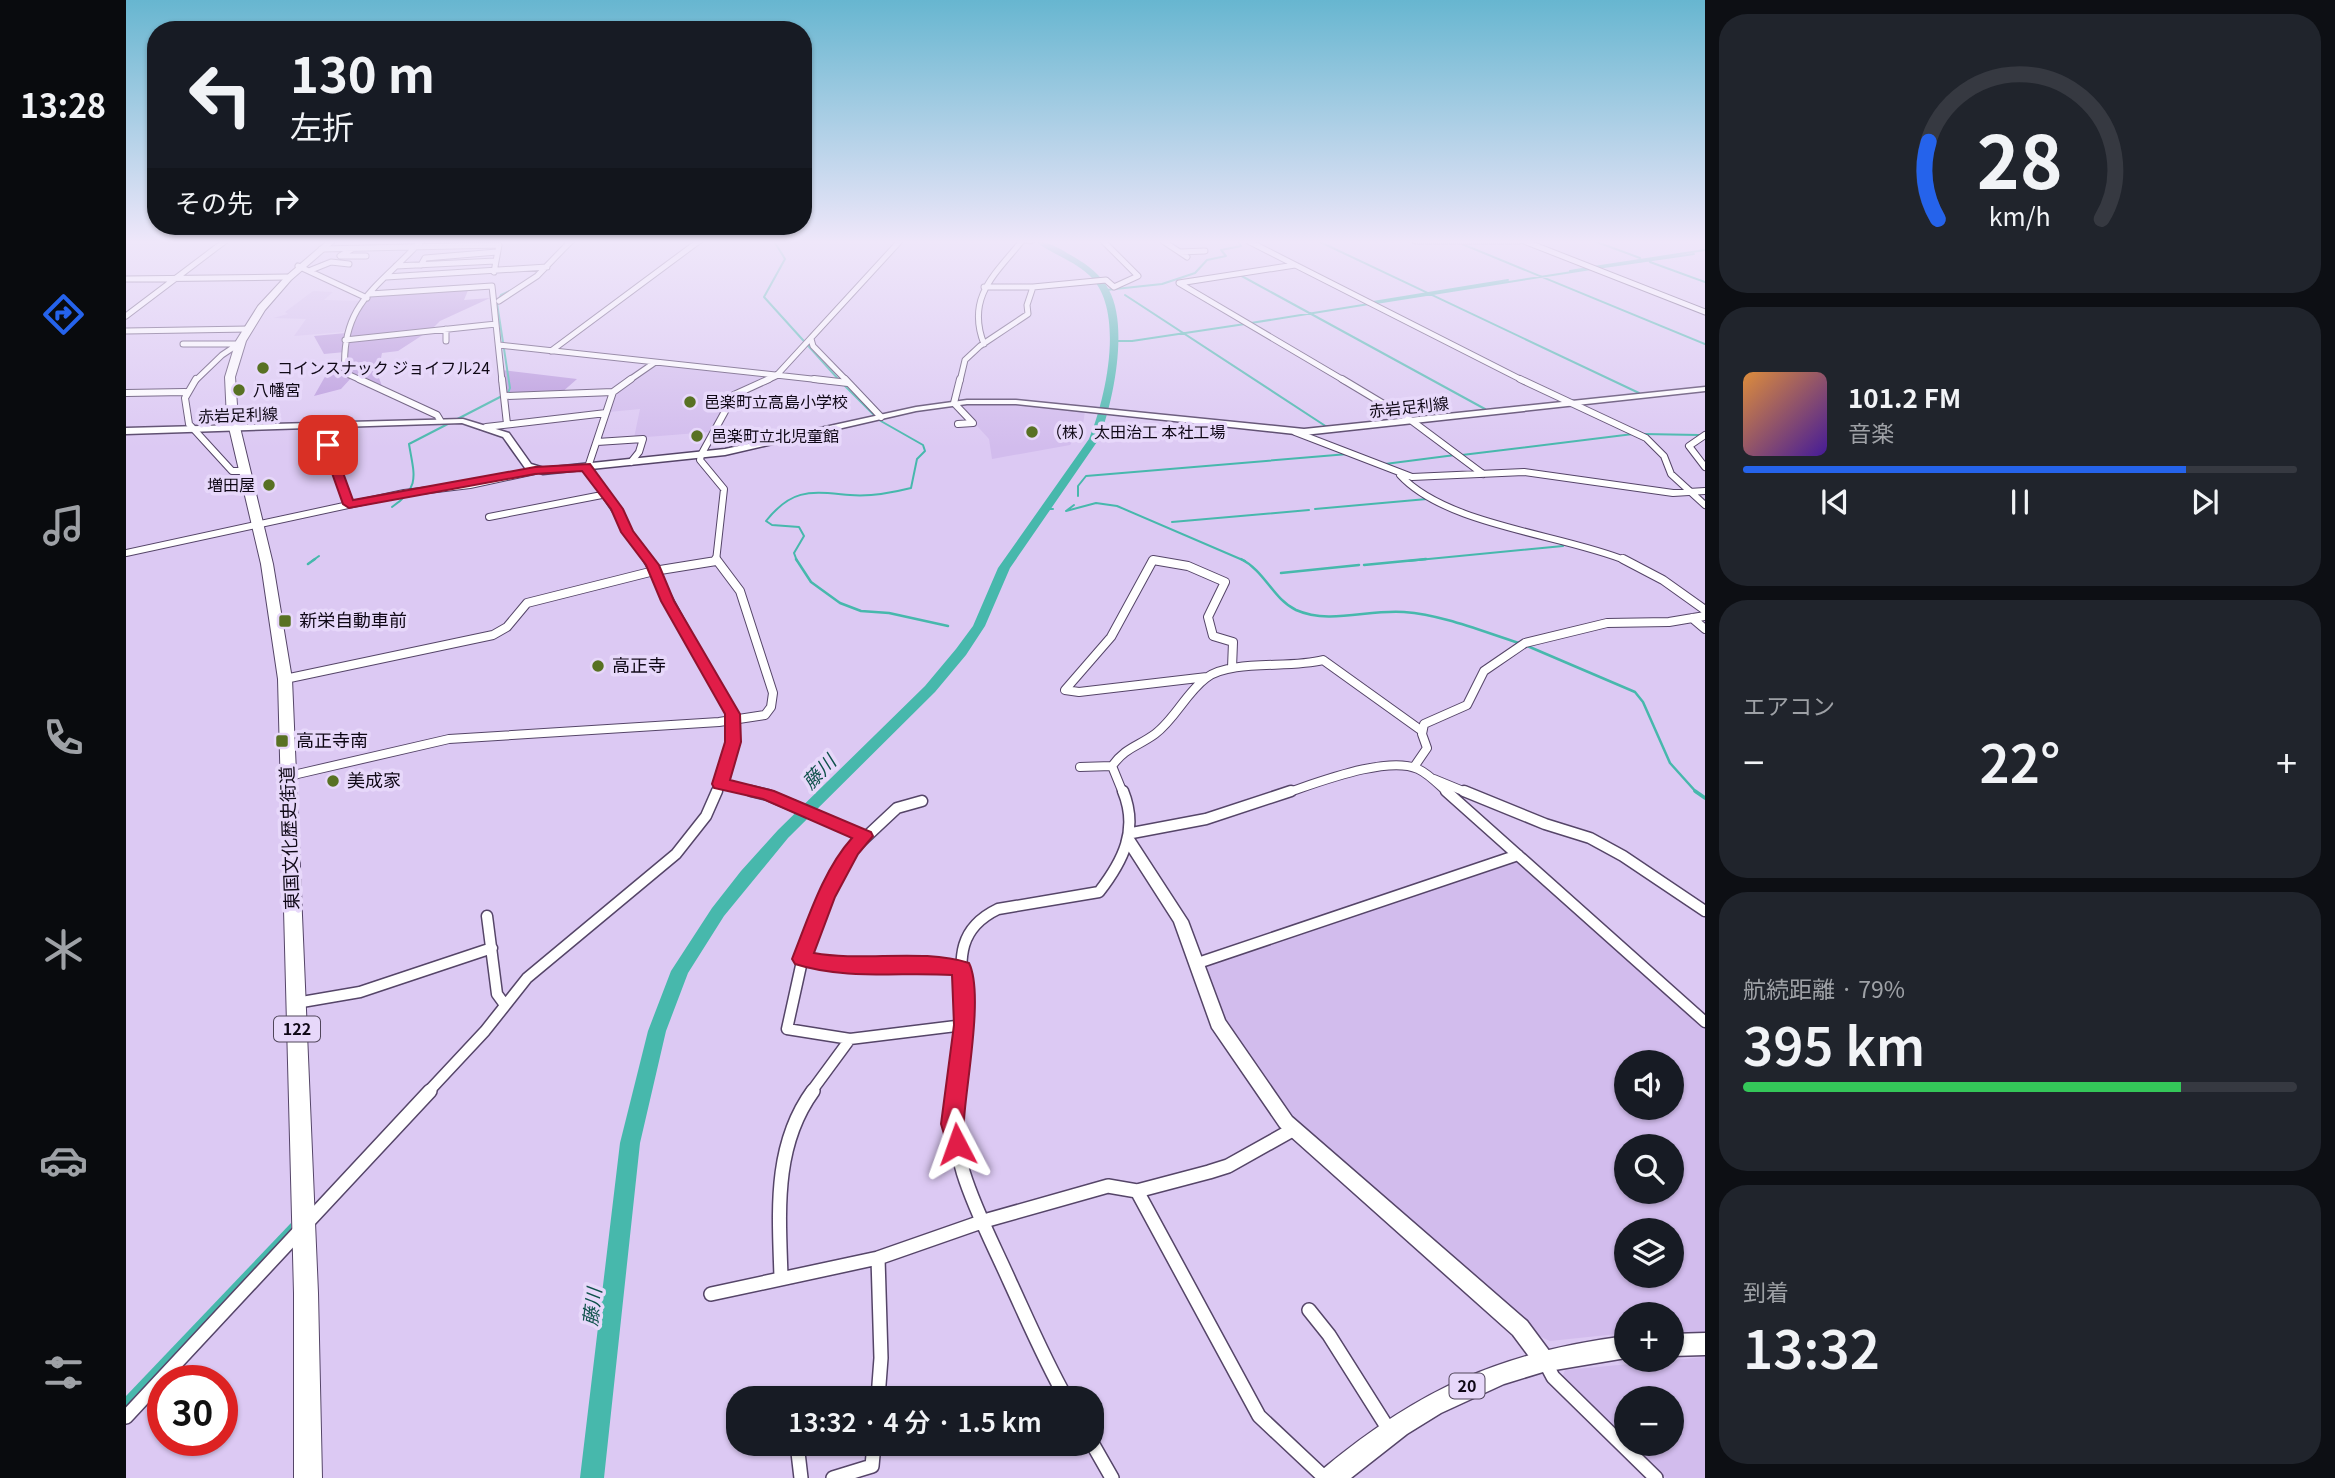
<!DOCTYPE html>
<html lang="ja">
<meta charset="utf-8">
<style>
body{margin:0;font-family:Georgia,"Noto Sans JP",serif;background:#20242c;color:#f1f3f6;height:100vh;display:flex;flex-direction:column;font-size:26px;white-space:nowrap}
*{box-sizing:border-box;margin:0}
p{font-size:23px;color:#9ea1a6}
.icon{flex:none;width:38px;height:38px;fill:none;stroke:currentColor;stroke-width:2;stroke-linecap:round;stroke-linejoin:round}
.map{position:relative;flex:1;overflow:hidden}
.side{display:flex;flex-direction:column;gap:14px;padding:14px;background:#0d0f14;width:630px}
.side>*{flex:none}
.top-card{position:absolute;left:21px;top:21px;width:665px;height:214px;border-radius:28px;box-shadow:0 2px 5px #0004;background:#171b24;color:#f1f3f6;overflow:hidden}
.fabs{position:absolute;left:1488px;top:1050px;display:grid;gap:14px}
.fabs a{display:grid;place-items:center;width:70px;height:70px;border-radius:50%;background:#171b24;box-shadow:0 2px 5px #0004;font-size:35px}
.speed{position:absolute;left:21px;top:1365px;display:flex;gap:14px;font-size:35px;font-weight:700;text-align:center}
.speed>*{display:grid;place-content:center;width:91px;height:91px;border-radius:50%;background:#171b24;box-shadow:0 2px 5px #0004;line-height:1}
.speed .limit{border:10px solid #d22;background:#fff;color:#111}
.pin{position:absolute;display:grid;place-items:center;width:60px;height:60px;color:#fff;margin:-30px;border-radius:14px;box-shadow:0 4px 10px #0006}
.me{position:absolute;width:77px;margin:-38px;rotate:356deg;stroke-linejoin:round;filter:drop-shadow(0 0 5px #0008)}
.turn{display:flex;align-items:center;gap:24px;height:147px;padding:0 28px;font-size:32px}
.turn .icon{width:91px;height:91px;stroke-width:2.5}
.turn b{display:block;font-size:49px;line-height:60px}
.then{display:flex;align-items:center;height:66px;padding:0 28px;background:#0003;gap:14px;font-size:26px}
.big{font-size:52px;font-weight:600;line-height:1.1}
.side .card{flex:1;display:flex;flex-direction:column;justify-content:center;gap:10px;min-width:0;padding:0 24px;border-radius:28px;background:#20242c}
.side .dial{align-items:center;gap:0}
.dial svg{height:182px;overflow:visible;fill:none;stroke:#363941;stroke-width:7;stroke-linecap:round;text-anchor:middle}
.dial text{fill:#f1f3f6;stroke:none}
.song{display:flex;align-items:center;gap:21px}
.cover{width:84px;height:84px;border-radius:10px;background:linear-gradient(135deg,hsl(30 70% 55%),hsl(260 70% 35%))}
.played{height:7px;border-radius:4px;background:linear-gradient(90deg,#2563eb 80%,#363941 80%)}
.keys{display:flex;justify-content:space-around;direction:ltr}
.heat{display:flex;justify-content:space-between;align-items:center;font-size:38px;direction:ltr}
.charge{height:10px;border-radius:5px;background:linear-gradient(90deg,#34c759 79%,#363941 0)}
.trip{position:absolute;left:600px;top:1386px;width:378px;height:70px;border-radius:28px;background:#171b24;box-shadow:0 2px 5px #0004;font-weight:600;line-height:70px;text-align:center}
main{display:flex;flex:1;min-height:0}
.dock{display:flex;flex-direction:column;width:126px;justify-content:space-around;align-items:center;background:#090b0e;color:#9ea1a6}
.dock .icon{width:49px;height:49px}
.dock .current{color:#2563eb}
.dock b{font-size:32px;color:#f1f3f6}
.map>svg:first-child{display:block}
.built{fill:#d2bced;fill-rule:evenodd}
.green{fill:#b898dc}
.water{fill:#47b8ac}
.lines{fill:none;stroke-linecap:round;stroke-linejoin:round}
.stream-far2{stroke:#47b8ac;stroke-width:2}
.stream-far1{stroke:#47b8ac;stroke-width:2.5}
.stream{stroke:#47b8ac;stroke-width:3.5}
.river{fill:#47b8ac;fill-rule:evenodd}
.street-far4-casing{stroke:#554568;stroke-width:7}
.street-far3-casing{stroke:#554568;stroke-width:8}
.street-far2-casing{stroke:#554568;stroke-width:10}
.street-far1-casing{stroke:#554568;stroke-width:13}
.street-casing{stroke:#554568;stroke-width:16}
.secondary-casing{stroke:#554568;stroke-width:3}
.primary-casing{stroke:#554568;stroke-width:3}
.highway-casing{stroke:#554568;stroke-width:2}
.street-far4{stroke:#fff;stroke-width:5}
.street-far3{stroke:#fff;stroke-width:6}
.street-far2{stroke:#fff;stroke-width:8}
.street-far1{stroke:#fff;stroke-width:10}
.street{stroke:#fff;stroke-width:13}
.secondary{fill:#fff;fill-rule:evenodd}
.primary{fill:#fff;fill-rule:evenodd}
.highway{fill:#fff;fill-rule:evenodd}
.route{fill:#e11d48;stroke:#92132f;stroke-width:2}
.poi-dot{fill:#587123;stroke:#e7d8fa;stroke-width:2.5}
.labels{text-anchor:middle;stroke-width:7;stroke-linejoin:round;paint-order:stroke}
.far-poi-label{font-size:16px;fill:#0f0816;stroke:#e7d8fa;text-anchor:start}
.far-street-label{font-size:16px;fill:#0f0816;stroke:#e7d8fa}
.shield{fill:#e7d8fa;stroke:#50465a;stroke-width:2}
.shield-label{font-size:16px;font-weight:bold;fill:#0f0816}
.poi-label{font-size:18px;fill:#0f0816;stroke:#e7d8fa;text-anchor:start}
.street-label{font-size:18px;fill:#0f0816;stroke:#e7d8fa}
.water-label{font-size:19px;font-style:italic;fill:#0f514b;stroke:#e7d8fa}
</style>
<main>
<nav class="dock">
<b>13:28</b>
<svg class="icon current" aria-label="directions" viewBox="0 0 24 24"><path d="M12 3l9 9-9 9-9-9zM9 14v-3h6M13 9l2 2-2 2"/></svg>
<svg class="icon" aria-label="music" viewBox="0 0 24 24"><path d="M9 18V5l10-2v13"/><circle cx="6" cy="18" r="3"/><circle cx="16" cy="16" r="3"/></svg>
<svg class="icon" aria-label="phone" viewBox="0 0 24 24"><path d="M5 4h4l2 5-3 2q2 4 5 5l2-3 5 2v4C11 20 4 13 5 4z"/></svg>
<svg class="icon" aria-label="climate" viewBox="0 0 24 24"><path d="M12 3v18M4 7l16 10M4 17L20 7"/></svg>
<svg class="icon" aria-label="car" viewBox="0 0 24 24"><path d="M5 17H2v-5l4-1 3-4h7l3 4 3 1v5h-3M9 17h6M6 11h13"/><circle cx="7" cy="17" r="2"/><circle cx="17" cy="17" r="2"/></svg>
<svg class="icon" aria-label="filters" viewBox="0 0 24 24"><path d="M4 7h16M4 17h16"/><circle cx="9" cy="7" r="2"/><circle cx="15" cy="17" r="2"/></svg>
</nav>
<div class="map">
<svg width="1579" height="1478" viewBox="0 0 1579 1478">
<rect width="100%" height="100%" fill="#dcc9f3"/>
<path class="built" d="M 187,291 L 207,292 L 198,300 L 236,301 L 217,332 L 168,336 L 180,319 L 147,318 L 162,314 L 159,312 Z
M 530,364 L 643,376 L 607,393 L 584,432 L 508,438 L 514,409 L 483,412 L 489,393 Z
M 883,403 L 959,411 L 957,425 L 944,445 L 866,459 L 863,439 L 832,405 Z
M 1389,860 L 1396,863 L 1579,1028 L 1579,1332 L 1545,1334 L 1545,1314 L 1500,1314 L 1500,1333 L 1424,1341 L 1413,1336 L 1157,1110 L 1091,1013 L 1080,963 ZM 1500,1062 L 1545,1062 L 1545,1108 L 1500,1108 ZM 1500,1146 L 1545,1146 L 1545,1192 L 1500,1192 ZM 1500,1230 L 1545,1230 L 1545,1276 L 1500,1276 Z
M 1579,1357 L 1579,1478 L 1540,1478 L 1504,1444 L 1545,1444 L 1545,1398 L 1500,1398 L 1500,1440 L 1436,1378 L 1439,1370 Z"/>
<path class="green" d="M 343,288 L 338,300 L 364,298 L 314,321 L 306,329 L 272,351 L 256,353 L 254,363 L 248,365 L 256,386 L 242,388 L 226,377 L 215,389 L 188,396 L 205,366 L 218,364 L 219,352 L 198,354 L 188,336 L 220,333 L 221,326 L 244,294 Z
M 376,370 L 451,379 L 434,394 L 379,396 Z"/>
<path class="water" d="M 165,1223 L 165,1230 L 0,1406 L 0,1396 Z"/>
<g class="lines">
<path class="stream-far2" d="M 648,241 L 659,259 L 638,297 L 714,381
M 1192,241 L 1513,393
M 1468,241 L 1514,258
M 1336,244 L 1579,344
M 1524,262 L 1579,282
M 1468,267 L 1579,250
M 1471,268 L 1568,254
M 1444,271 L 1462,268
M 1112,274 L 1359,409
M 980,290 L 1036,284 L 1069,273 L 1081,260 L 1100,256 L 1095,250 L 1115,246 L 1112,241
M 999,295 L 1201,427
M 1247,302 L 1382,280
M 1250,303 L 1465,269
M 1125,323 L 1243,304
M 986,341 L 1006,341 L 1119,324
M 382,393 L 384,388 L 371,303 L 375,295 L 388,289
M 1517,434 L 1573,435
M 1336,455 L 1507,434
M 1259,464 L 1329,455
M 952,496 L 952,486 L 960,476 L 1222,454
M 266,507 C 295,487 288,475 283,444 L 376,396
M 919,509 L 927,509
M 1189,509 L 1301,499
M 940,511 L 970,503 L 991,506 L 1119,561
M 940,511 L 948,505
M 1046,522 L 1183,510
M 186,561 L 193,556
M 671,561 L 668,553 L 678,536 L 673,527 L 646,525 L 640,521 C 667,487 686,492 724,495 C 745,497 765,493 785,488 L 791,459 L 799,451 L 797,445 L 753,420 L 719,386
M 1282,561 L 1437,546"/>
<path class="stream-far1" d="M 670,559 L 685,582 L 714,603 L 735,611 L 763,613 L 822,626
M 1115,559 C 1139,571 1147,599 1170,610 C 1204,625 1242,609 1278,612 C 1317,615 1355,631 1393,643
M 182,564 L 189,559
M 1238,565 L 1300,559
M 1155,573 L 1233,565
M 1399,645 L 1509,692 L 1517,702 L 1544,763 L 1571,793"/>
<path class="stream" d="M 1569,791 L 1579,798"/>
<path class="river" d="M 909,241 C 923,241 936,250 948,257 C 962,265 976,276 983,290 C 1003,327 987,402 973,439 L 884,568 L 859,626 L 840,655 L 809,692 L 662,838 L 598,916 L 562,973 L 540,1031 L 514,1143 L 478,1478 L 454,1478 L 494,1143 L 522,1031 L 545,971 L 586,908 L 615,871 L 652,830 L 799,686 L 830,649 L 847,626 L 872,568 L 963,439 C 980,398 1000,309 963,275 C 947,260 925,254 909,241 Z"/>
<g class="street-far4-casing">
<path id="street-far4" d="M 1037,241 L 1061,257
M 1122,241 L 1398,381
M 1289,241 L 1394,241
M 1398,241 L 1579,312
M 195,249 L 373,245 L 368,272
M 226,249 L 214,256 L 240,256
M 1054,252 L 1079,251
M 295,265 L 299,258 L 371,252
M 1169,265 L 1053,283 L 1219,381
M 172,266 L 241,298
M 270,266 L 369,261
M 185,270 L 205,262 L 223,264
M 260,277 L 421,267
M 0,279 L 161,277
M 858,287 L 907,287 L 980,280 L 988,287 L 1012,276 L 977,241
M 244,294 L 366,286 L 376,381
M 373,301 L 411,276 L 445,241
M 0,316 L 99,241
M 320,329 L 320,341
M 0,331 L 123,329
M 685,339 L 687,346 L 721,381
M 219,340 L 370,324
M 57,344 L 113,344
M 858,344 C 840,298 868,275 896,241
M 373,345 L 704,381
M 425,351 L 573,241
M 69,381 L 96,355 L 114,343
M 237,381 L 219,373 C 214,303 253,287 295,241
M 502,381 L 528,363
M 639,381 L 650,376 L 774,241
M 834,381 L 839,360 L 854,346 L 902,314 L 901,305 L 907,287"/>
</g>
<g class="street-far3-casing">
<path id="street-far3" d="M 70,379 L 59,398 L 63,424 L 106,471 L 120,471
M 233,379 L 311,415 L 314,420
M 376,379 L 381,424
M 688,379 L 722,383
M 719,379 L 755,417
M 1216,379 L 1286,421 L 1357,474
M 1394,379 L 1520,438 L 1538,456 L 1545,474 L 1579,505
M 0,393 L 59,392
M 379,396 L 487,392 L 505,379
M 832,424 L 847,423 L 828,403 L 834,379
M 195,425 L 223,504
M 360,427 L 480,413
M 1169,432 L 1286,477 L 1398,472 L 1547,493 L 1579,491
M 1579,435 L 1563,446 L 1579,467
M 471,442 L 517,439 L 513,452 L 505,462
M 460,467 L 523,561
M 462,467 L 487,392
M 1274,475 C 1321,526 1436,534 1501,561
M 363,517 L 481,494
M 0,553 L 278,493 L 344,485 L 409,471
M 590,561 L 598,489 L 574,460 L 575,455 L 608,395 L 643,379
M 1027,561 L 1032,561"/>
</g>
<g class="street-far2-casing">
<path id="street-far2" d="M 521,559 L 608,720 L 607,742 L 590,793
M 1497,559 L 1537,580 L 1579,610
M 1566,618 L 1579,629
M 1081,677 L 953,692 L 939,690 L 985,637 L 1027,560 L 1062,566 L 1099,582 L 1082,617 L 1087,636 L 1107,642 L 1106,668
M 159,679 L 367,635 L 381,627 L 401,603 L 528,571 L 590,561
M 954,767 L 986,766
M 1288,767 L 1301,748 L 1296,734 L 1298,724 L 1341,705 L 1358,671 L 1399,643 L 1481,623 L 1543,622 L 1579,616
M 163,776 L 323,739 L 593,722 L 639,715 L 645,707 L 647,693 L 614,591 L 590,559
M 1308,779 L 1342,793
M 594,784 L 632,793
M 997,793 L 986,766 C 1000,747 1011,747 1029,734 C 1049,719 1060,693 1080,678 C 1105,659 1164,669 1197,660 L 1296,731
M 1160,793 C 1191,783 1261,755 1292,769 C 1303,774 1313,785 1322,793"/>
</g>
<g class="street-far1-casing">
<path id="street-far1" d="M 625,791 L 642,795 L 738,836
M 1320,791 L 1579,1022
M 1338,791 L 1419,824 L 1464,838 L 1497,856 L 1579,911
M 796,801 L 771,808 L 725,851 L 700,897 L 678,952 L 661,1029 L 724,1039 L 838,1025
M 1006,833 L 1080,819 L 1165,791
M 361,916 L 371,994 L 379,1005
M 676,959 L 736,965 L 836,968
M 1072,963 L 1392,855
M 170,1003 L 234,992 L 366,948
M 302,1092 L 359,1031 L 401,978 L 550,854 L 580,816 L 591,791
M 685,1092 L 724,1039
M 828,1092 C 832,1069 838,1046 838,1022 C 839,976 820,934 872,909 L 973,892 C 997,861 1013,830 997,791"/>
</g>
<g class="street-casing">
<path id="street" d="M 829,1091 C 819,1158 858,1223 884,1282 C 902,1321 919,1361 940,1398
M 1011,1191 L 1133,1416 L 1199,1478
M 752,1258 L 755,1358 L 752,1398
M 655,1277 C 653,1212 647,1146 687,1091
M 585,1294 L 752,1258 L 858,1221 L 982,1186 L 1011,1191 L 1083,1172 L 1102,1166 L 1168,1129
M 1183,1310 L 1203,1335 L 1263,1430
M 1418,1360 L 1427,1377 L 1530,1478
M 0,1417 L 304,1091
M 966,1443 L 986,1478
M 671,1444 L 675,1478
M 707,1478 L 746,1466 L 748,1444"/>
</g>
<g class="secondary-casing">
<path id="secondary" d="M 894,241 L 908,241 L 905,243 Z
M 1579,387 L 1579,391 L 1178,435 L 890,404 L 841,404 L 790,411 L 599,455 L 417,474 L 399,468 L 377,437 L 336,423 L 0,434 L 0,428 L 337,419 L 383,433 L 405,464 L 418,468 L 599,449 L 790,407 L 841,400 L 890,400 L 1178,429 Z
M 1003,836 L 1008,838 L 1062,921 L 1099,1020 L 1166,1117 L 1401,1321 L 1424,1352 L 1427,1359 L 1424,1366 L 1417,1369 L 1410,1366 L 1387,1335 L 1154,1127 L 1086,1028 L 1048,922 L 996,841 L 998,838 Z"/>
</g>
<g class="primary-casing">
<path id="primary" d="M 1579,1333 L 1579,1355 L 1545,1356 L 1545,1334 Z
M 1500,1336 L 1500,1358 L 1417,1372 L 1378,1384 L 1315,1413 L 1281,1434 L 1225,1478 L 1194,1478 L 1197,1469 C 1293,1389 1376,1352 1500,1336 Z"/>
</g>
<g class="highway-casing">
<path id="highway" d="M 201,241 L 210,241 L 165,280 L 139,310 L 120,341 L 109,377 L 112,419 L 147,564 L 166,679 L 192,1293 L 196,1478 L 168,1478 L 168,1293 L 152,679 L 135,564 L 101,419 L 99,377 L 110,341 L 132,306 L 159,277 Z"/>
</g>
<use href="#street-far4" class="street-far4"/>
<use href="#street-far3" class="street-far3"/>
<use href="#street-far2" class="street-far2"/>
<use href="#street-far1" class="street-far1"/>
<use href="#street" class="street"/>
<use href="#secondary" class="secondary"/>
<use href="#primary" class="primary"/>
<use href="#highway" class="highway"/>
</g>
<linearGradient id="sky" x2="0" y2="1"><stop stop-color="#67b6d0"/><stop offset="0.54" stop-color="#efe7fa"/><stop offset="1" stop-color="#efe7fa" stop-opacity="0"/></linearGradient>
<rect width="1579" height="448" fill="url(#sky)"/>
<path class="route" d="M 202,441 L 207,445 L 227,500 L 409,467 L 464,464 L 497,509 L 507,531 L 533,565 L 548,601 L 614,714 L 615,742 L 604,780 L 648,791 L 745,832 L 747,836 L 732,854 L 709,897 L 688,953 C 737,962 796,948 843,963 C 858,993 840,1084 838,1120 C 837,1131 844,1140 839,1151 L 831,1154 L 823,1151 L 815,1124 L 828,1025 L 826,975 C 774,972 719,980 669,964 L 666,959 C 682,919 697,870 726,838 L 637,799 L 588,788 L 586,784 L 599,742 L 599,714 L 535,601 L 520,565 L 495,532 L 485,509 L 456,471 L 409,474 L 223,508 L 217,504 L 196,445 Z"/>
<g class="poi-dot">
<circle cx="137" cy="368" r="7"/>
<circle cx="113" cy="390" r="7"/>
<circle cx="564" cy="402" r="7"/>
<circle cx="906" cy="432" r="7"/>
<circle cx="571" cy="436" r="7"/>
<circle cx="143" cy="485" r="7"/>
<rect x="152" y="614" width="14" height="14" rx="3.5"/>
<circle cx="472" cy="666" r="7"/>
<rect x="149" y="734" width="14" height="14" rx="3.5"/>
<circle cx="207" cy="781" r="7"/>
</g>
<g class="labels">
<g class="far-poi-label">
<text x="151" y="374">コインスナック ジョイフル24</text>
<text x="127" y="396">八幡宮</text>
<text x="578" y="408">邑楽町立高島小学校</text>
<text x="920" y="438">（株）太田治工 本社工場</text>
<text x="585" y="442">邑楽町立北児童館</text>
<text x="129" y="491" text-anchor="end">増田屋</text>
</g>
<g class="far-street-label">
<text transform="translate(1283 407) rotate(-6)" y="6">赤岩足利線</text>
<text transform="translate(112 415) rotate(-2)" y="6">赤岩足利線</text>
</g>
<g class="shield">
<rect x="148" y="1016.5" width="46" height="25" rx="5"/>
<rect x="1323.5" y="1373.5" width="35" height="25" rx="5"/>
</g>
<g class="shield-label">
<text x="171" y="1035">122</text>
<text x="1341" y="1392">20</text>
</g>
<g class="poi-label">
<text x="173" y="627">新栄自動車前</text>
<text x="486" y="672">高正寺</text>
<text x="170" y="747">高正寺南</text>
<text x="221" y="787">美成家</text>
</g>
<g class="street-label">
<text transform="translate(164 838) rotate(-92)" y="6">東国文化歴史街道</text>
</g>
<g class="water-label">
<text transform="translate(693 772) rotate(-46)" y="7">藤川</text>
<text transform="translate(466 1307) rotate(-83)" y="7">藤川</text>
</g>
</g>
</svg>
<div class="fabs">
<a><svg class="icon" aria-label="sound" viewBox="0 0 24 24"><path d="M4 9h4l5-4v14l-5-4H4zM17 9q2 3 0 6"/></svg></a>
<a><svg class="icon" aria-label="search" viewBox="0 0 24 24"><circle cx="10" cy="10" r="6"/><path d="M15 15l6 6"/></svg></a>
<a><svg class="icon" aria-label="layers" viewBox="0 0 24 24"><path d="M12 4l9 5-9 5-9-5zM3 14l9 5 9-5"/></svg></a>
<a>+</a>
<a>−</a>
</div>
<div class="speed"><div class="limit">30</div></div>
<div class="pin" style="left:202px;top:445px;background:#d93025"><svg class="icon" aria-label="arrive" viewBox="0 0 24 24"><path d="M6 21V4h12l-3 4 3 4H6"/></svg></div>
<svg class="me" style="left:831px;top:1144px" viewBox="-20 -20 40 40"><path d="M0-17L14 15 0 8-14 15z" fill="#e11d48" stroke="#fff" stroke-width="4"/></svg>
<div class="trip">13:32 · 4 分 · 1.5 km</div>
<div class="top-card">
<div class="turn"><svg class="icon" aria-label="left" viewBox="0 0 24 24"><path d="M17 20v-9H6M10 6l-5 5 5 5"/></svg><div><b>130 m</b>左折</div></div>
<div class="then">その先<svg class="icon" aria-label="right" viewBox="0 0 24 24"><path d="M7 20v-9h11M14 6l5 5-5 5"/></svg></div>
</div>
</div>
<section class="side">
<div class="card dial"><svg viewBox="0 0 100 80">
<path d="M14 69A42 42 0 1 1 86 69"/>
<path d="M14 69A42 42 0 0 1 10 35" stroke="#2563eb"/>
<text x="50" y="56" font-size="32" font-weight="700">28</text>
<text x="50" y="72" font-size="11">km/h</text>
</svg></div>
<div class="card">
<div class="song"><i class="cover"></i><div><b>101.2 FM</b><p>音楽</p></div></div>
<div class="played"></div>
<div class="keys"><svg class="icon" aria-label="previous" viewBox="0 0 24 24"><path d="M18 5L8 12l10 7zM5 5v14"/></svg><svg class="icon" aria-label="pause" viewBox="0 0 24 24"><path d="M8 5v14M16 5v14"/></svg><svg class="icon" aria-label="next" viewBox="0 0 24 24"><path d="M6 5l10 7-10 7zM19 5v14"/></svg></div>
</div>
<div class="card"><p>エアコン</p>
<div class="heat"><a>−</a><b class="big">22°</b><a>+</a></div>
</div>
<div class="card"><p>航続距離 · 79%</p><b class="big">395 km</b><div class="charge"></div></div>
<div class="card"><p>到着</p><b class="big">13:32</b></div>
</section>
</main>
